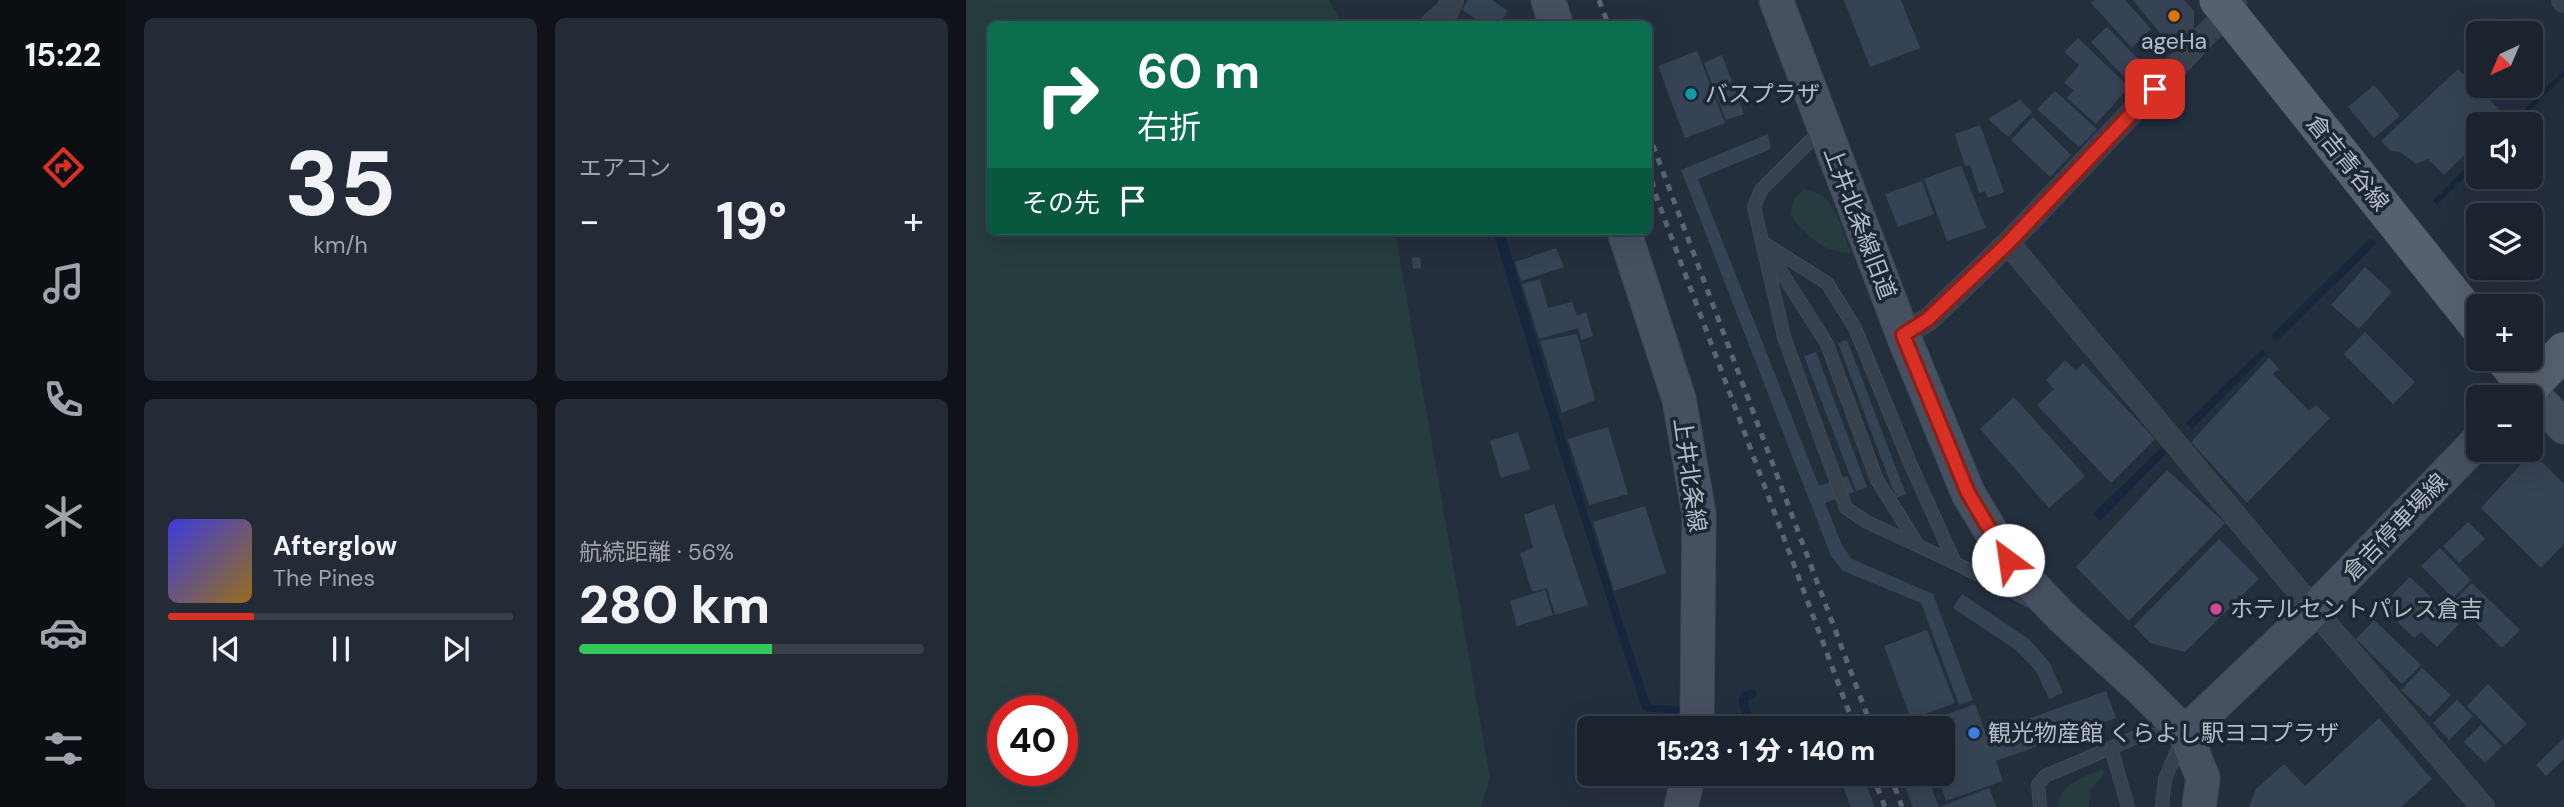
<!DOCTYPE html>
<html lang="ja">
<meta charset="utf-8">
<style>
body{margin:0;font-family:"DM Sans","Noto Sans JP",sans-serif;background:#242b36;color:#f1f3f6;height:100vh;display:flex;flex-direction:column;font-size:26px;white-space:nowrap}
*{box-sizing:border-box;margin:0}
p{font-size:23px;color:#a0a4aa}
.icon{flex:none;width:38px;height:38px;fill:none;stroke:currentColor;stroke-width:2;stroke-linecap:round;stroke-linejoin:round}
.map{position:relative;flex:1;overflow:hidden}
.side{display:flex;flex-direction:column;gap:18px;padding:18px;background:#0f1319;width:840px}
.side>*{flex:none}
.guide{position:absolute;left:21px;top:21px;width:665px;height:214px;border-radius:10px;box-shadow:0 7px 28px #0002,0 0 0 2px #39404a;background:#0b6e4f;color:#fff;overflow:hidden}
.needle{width:46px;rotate:224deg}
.controls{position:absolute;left:1500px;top:21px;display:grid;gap:14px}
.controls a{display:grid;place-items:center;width:77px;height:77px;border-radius:10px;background:#1b232e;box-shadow:0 7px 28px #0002,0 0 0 2px #39404a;font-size:35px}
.speed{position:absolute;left:21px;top:695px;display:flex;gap:14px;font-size:35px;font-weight:700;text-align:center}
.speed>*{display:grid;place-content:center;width:91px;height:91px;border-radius:50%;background:#1b232e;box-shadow:0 7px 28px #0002,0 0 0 2px #39404a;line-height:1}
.speed .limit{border:10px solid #d22;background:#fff;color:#111}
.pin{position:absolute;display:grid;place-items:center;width:60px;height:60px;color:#fff;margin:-30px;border-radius:14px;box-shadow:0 4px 10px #0006}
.me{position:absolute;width:77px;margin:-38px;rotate:329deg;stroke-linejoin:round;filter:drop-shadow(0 0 5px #0008)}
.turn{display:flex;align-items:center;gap:24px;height:147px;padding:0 35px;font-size:32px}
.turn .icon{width:91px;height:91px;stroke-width:2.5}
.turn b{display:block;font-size:49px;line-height:60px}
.then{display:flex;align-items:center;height:66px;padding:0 35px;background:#0003;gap:14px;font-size:26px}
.big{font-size:52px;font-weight:800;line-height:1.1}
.side .tile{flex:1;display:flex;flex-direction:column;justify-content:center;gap:10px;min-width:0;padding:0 24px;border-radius:10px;background:#242b36}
.side .dial{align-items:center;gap:0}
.dial b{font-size:91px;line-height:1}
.song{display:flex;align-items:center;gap:21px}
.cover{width:84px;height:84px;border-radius:10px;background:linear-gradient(135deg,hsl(240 70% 55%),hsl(40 70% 35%))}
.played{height:7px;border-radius:4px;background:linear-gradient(90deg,#d93025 25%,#39404a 25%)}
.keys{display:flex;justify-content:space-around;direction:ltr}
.heat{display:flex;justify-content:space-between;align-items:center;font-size:38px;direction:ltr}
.charge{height:10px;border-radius:5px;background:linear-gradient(90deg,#34c759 56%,#39404a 0)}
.side .tiles{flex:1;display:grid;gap:18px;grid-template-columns:repeat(2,1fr)}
.trip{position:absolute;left:611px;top:716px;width:378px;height:70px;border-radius:10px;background:#1b232e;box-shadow:0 7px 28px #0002,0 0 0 2px #39404a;font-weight:800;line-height:70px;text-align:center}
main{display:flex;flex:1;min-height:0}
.tab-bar{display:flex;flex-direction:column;width:126px;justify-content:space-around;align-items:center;background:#0b0e12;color:#a0a4aa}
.tab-bar .icon{width:49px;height:49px}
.tab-bar .current{color:#d93025}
.tab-bar b{font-size:32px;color:#f1f3f6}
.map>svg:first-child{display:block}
.green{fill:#263c3f;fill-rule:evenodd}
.water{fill:#17263c}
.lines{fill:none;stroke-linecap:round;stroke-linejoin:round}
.stream{stroke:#17263c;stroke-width:9}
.building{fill:#364354}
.lane-casing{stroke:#414a57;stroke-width:14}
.street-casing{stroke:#414a57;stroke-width:24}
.secondary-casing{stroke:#414a57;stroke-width:35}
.primary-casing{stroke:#414a57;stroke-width:38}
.lane{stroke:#38414e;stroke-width:12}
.street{stroke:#38414e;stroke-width:23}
.secondary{stroke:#465061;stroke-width:33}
.primary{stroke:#56606e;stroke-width:37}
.rail{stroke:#5a6575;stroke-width:5;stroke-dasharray:7 7;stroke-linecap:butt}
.route-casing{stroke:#8d1f18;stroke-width:18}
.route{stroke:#d93025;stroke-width:12}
.food-dot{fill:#e8710a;stroke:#1d2633;stroke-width:2.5}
.culture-dot{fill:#0f9aa8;stroke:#1d2633;stroke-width:2.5}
.hotel-dot{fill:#d1479c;stroke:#1d2633;stroke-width:2.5}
.shop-dot{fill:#3f7fe0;stroke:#1d2633;stroke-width:2.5}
.labels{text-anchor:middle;stroke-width:7;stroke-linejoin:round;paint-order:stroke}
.poi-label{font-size:23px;fill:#b4bcc9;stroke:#1d2633;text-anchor:start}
.street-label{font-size:23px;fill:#b4bcc9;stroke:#1d2633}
</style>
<main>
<nav class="tab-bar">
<b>15:22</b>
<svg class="icon current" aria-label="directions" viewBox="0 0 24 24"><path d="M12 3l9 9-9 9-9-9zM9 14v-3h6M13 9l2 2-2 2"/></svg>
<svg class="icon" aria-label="music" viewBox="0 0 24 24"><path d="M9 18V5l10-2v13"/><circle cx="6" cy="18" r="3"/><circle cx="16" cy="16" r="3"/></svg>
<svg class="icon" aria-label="phone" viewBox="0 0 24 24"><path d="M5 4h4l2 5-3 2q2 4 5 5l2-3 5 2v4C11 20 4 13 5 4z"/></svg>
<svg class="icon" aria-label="climate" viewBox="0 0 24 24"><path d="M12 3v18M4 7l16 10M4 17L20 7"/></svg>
<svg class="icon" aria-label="car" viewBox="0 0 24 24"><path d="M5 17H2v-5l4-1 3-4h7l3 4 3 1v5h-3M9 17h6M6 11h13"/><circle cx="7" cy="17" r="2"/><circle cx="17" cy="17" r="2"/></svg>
<svg class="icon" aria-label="filters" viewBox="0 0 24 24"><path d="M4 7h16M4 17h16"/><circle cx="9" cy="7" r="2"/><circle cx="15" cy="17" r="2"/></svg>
</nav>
<section class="side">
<div class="tiles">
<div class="tile dial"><b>35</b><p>km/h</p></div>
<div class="tile"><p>エアコン</p>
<div class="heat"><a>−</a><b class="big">19°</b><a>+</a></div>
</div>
<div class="tile">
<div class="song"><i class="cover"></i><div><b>Afterglow</b><p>The Pines</p></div></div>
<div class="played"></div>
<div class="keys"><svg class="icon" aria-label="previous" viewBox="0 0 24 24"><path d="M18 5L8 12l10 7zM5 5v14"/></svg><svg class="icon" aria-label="pause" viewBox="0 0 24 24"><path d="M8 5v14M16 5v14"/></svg><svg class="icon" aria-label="next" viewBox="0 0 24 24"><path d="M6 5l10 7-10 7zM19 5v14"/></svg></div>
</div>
<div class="tile"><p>航続距離 · 56%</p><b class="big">280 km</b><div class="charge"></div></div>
</div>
</section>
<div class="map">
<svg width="1598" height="807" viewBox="0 0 1598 807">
<rect width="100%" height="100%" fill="#242f3e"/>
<path class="green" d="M 0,0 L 363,0 L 377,24 L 24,24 L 24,231 L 429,231 L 524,778 L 515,807 L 0,807 ZM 37,710 L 96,710 L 96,770 L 37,770 Z
M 838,189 C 871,194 874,226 885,253 C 858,253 839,235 824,214 L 828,199 Z
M 1137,769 L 1138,774 L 1124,790 L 1123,807 L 1092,807 C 1093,783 1119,777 1137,769 Z"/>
<path class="water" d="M 1598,70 L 1598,76 L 1551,124 L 1544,124 Z
M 1512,156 L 1512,163 L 1471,205 L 1467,201 Z
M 527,231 L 538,231 L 630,542 L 683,701 L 687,705 L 720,706 L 719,713 L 681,712 L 676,708 L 596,459 Z
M 1404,238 L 1411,243 L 1310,342 L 1305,336 Z
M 1296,349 L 1301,353 L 1226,429 L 1220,423 Z
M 1196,447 L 1201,453 L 1134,521 L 1127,514 Z"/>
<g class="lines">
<path class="stream" d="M 781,717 L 777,700 L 779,696 L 786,694"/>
</g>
<path class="building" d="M 502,0 L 526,0 L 542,11 L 533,24 L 518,24 L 496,10 Z
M 878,0 L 935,0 L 954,48 L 904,67 Z
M 1129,0 L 1159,0 L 1185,29 L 1166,48 L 1125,3 Z
M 1167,0 L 1218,0 L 1228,11 L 1228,29 L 1206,48 Z
M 1141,27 L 1182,69 L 1166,85 L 1125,42 Z
M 1112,38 L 1163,87 L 1130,124 L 1101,98 L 1108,90 L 1098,83 L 1113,65 L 1098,52 Z
M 731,51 L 759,123 L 719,138 L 692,66 Z
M 756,55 L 778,114 L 760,120 L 738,63 Z
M 1492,69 L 1539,115 L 1530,124 L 1512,124 L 1512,142 L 1478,175 L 1462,159 L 1450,164 L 1434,152 L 1425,151 L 1415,141 Z
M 1408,85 L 1434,116 L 1408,138 L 1382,107 Z
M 1089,91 L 1131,129 L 1113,147 L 1071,109 Z
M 1054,100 L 1066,112 L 1042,137 L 1022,119 Z
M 1067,117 L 1105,155 L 1084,177 L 1045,140 Z
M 1014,125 L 1038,192 L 1022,198 L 1019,191 L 1013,193 L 1004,165 L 999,166 L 989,134 Z
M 802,134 L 805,149 L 732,179 L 853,486 L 881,476 L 888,492 L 859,503 L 876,545 L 886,559 L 967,594 L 1007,700 L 993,705 L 955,603 L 877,571 L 865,556 L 715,170 Z
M 995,165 L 1020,228 L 981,241 L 958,179 Z
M 956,181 L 968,214 L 932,227 L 919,194 Z
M 590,248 L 598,267 L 555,281 L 549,262 Z
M 454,257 L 455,268 L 447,269 L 446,258 Z
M 1399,267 L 1426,292 L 1393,329 L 1365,305 Z
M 574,279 L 582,308 L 606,302 L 611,316 L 620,312 L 627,336 L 615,340 L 612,328 L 573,339 L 556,284 Z
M 1399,332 L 1449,382 L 1427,404 L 1378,354 Z
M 611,334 L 629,400 L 596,413 L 574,341 Z
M 881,340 L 940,494 L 930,498 L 872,343 Z
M 850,352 L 901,487 L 890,491 L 838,356 Z
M 1303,358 L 1313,369 L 1307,374 L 1343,411 L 1350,405 L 1364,418 L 1281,503 L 1225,442 Z
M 1099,360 L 1110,371 L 1117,363 L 1189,439 L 1145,483 L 1071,405 L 1088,389 L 1080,380 Z
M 1048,397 L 1119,476 L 1083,508 L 1014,429 Z
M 642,427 L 662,494 L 623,505 L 602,439 Z
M 552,432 L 564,469 L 535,478 L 524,441 Z
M 1576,462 L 1598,484 L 1598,544 L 1575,568 L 1515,508 L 1555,464 Z
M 1201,470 L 1259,523 L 1163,621 L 1110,567 Z
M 588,504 L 622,605 L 589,615 L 581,588 L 566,592 L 554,553 L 567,548 L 558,515 Z
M 679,506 L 700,573 L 648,591 L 627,522 Z
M 1502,522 L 1519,539 L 1493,563 L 1477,546 Z
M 1253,539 L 1293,579 L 1219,652 L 1184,643 L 1168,626 Z
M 1474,548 L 1505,580 L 1487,598 L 1455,566 Z
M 1444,577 L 1493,624 L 1471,647 L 1455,632 L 1448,638 L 1415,606 Z
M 1506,583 L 1554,630 L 1536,648 L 1488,601 Z
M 579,590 L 587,615 L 551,626 L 544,601 Z
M 996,594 L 1064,640 L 1084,663 L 1097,693 L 1083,699 L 1070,671 L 1050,650 L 987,608 Z
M 1408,620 L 1455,665 L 1436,684 L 1390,639 Z
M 961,630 L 989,703 L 945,719 L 918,646 Z
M 1456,668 L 1485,695 L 1464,717 L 1435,690 Z
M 1522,684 L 1561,724 L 1539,745 L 1501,706 Z
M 1140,691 L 1150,718 L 1030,761 L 1037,781 L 980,801 L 970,774 L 976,774 L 976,728 L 953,728 L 952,725 L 1009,704 L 1020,734 Z
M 1491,700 L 1507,716 L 1483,740 L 1467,723 Z
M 937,715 L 942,728 L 917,728 L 915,724 Z
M 1413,718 L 1466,779 L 1435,807 L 1283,807 L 1290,789 L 1318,764 L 1339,786 Z
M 1515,725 L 1536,746 L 1519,763 L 1498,742 Z
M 1598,738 L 1598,759 L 1580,776 L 1570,765 Z
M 872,774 L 896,774 L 909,807 L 885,807 Z
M 934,774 L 960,774 L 973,807 L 947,807 Z
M 1023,788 L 1031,807 L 973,807 Z"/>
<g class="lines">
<g class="lane-casing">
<path id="lane" d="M 856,129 L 795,190 L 788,207 L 818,337 L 880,508 L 901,522 L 989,563
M 796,242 L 861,283 L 889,328 L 944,463 L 989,563 L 1067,602
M 802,251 L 861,344 L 911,480 L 952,545
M 1145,748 L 1162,807
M 1074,807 L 1072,785 L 1079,776 L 1173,736 L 1219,733 L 1199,779 L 1196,807"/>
</g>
<g class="street-casing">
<path id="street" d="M 1597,0 L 1598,1
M 466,24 L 481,11 L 486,0
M 1042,243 L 1269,4
M 937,335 L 963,319 L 1042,243 L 1348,610 L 1517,807"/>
</g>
<g class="secondary-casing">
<path id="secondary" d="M 582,0 L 590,24
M 810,0 L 937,335 L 1002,493 L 1042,560 L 1096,617 L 1171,685 L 1219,733 L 1237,778 L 1233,807
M 658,231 L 713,399 L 733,514 L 731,728
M 1554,397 L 1562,389 L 1598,427
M 1219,733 L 1348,610 L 1512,441
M 715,807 L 723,774"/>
</g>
<g class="primary-casing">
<path id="primary" d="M 1252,0 L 1512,326
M 1538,359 L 1562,389 L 1598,351"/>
</g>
<use href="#lane" class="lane"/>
<use href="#street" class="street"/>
<use href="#secondary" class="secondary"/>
<use href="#primary" class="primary"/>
<path class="rail" d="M 633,0 L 642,24
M 682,132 L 906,728
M 682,167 L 690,196 L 889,728
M 906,774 L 919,807
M 924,774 L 936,807"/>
</g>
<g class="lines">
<g class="route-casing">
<path id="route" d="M 1042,560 L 1002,493 L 937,335 L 962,319 L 1042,243 L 1189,89"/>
</g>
<use href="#route" class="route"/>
</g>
<circle class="food-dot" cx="1208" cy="16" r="7"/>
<circle class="culture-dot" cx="725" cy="94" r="7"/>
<circle class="hotel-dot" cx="1250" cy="609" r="7"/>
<circle class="shop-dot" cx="1008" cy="733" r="7"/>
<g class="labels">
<g class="poi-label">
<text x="1208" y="49" text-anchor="middle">ageHa</text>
<text x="739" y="102">バスプラザ</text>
<text x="1264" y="617">ホテルセントパレス倉吉</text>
<text x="1022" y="741">観光物産館 くらよし駅ヨコプラザ</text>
</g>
<g class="street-label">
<text transform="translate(1382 163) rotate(51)" y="8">倉吉青谷線</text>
<text transform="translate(894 223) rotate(69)" y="8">上井北条線旧道</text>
<text transform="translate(724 475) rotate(82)" y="8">上井北条線</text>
<text transform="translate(1429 527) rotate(-46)" y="8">倉吉停車場線</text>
</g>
</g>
</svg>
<div class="controls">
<a><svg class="needle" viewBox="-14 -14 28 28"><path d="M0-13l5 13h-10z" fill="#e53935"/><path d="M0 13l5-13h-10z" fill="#a0a4aa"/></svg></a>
<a><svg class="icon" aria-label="sound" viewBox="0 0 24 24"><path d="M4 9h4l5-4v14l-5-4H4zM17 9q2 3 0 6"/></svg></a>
<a><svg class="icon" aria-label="layers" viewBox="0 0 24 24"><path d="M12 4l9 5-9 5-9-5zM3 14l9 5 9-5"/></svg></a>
<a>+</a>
<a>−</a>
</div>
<div class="speed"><div class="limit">40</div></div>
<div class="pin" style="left:1189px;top:89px;background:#d93025"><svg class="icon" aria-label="arrive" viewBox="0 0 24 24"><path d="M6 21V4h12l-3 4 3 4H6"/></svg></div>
<svg class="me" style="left:1042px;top:560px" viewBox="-20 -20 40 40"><circle r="19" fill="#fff"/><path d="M0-13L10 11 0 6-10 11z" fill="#d93025"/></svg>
<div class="trip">15:23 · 1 分 · 140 m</div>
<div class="guide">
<div class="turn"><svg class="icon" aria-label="right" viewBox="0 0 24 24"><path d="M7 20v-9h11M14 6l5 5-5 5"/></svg><div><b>60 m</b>右折</div></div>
<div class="then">その先<svg class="icon" aria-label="arrive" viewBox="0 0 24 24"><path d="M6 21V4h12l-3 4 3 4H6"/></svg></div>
</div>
</div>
</main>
